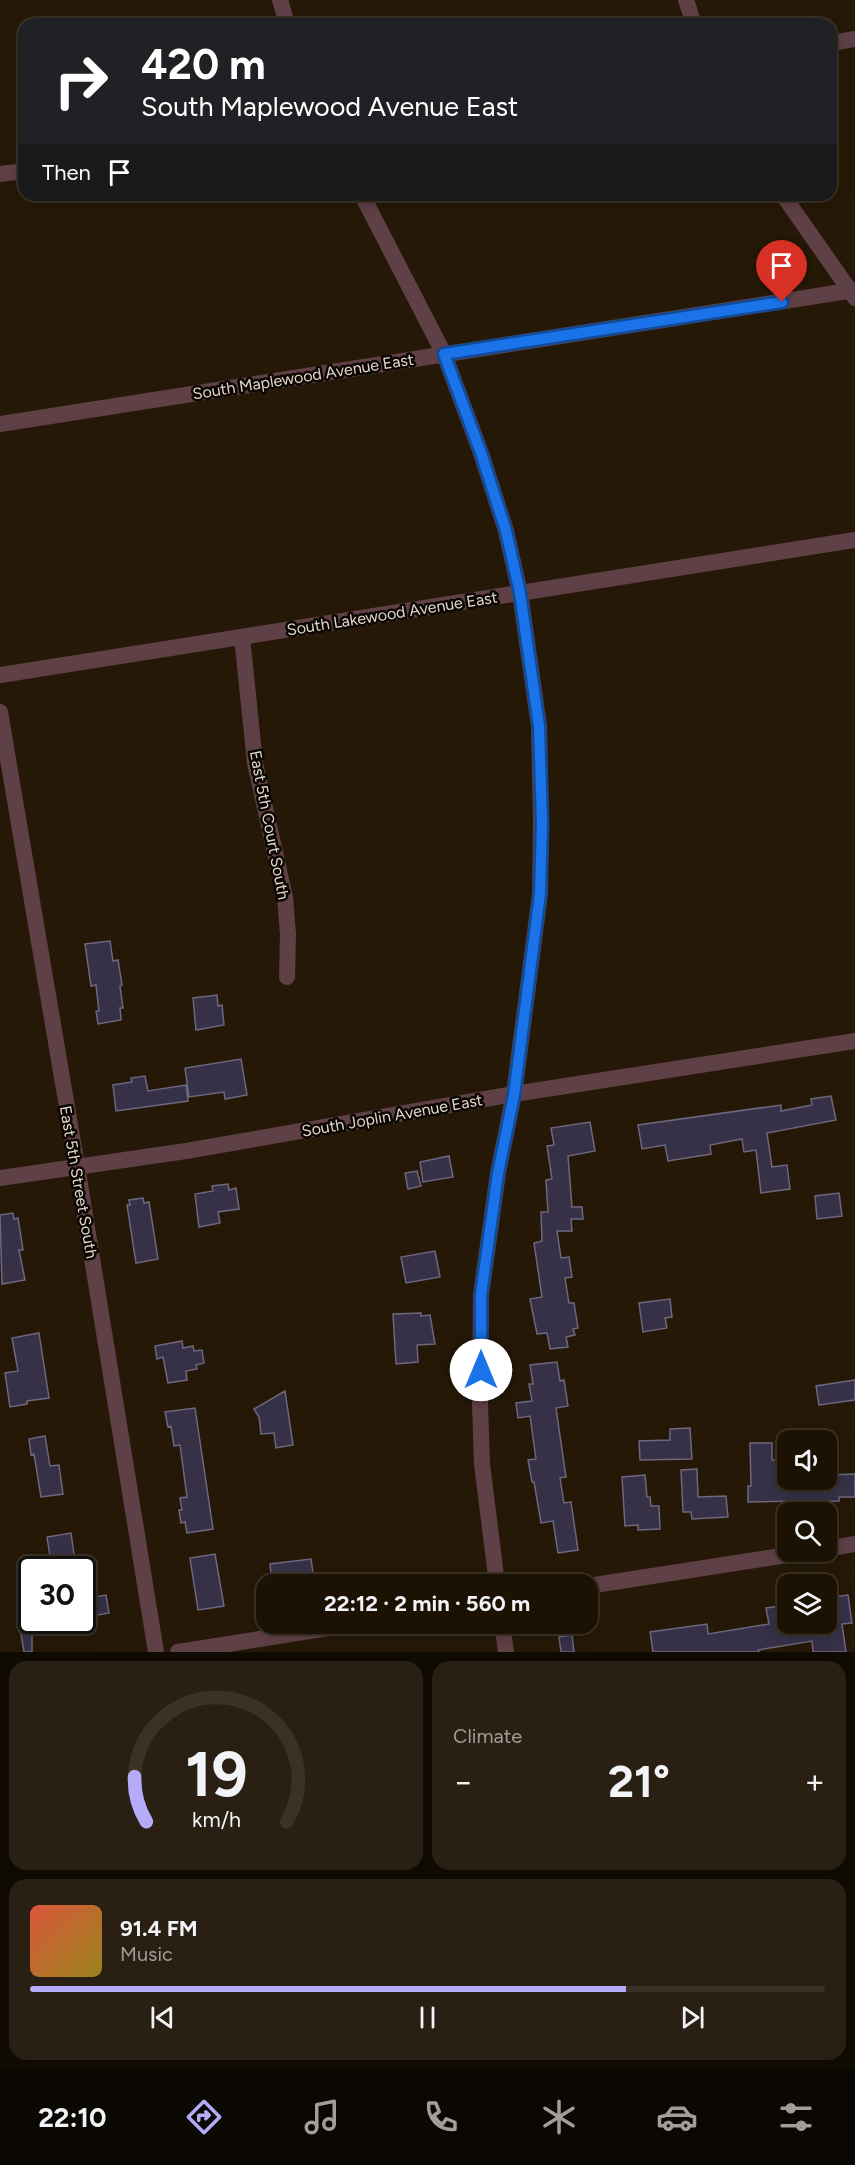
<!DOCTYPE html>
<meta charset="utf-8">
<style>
body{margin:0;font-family:Figtree,sans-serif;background:#292013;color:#f1f3f6;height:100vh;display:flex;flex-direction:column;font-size:22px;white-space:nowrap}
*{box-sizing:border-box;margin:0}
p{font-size:20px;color:#a09e9a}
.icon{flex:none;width:33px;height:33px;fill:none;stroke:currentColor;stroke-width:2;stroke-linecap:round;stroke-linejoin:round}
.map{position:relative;height:1652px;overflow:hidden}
.sheet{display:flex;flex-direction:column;gap:9px;padding:9px;background:#0f0a02;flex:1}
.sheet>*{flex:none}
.guide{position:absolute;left:18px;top:18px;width:819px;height:183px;border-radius:18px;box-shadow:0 3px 15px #0003,0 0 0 2px #3a3226;background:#202124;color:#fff;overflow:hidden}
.controls{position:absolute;left:777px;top:1430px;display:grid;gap:12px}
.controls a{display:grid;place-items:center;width:60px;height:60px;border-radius:12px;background:#1c1204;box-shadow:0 3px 15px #0003,0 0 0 2px #3a3226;font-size:30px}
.speed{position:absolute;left:18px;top:1556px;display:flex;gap:12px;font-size:30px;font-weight:700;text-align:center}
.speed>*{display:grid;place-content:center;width:78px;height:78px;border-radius:50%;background:#1c1204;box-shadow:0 3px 15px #0003,0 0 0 2px #3a3226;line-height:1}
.speed .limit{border:3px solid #111;border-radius:9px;background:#fff;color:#111}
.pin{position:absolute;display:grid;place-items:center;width:51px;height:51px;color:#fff;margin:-62px -26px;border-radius:50% 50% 50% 0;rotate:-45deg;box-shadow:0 0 6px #0007}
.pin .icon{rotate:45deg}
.me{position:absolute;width:66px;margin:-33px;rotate:0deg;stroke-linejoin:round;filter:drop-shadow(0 0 4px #0008)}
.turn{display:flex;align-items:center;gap:21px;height:126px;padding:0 24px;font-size:27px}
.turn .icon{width:78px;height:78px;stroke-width:2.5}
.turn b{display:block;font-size:42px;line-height:51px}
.then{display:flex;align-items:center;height:57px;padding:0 24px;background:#0003;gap:12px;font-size:22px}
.big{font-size:45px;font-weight:700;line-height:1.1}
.sheet .tile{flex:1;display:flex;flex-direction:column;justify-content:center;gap:9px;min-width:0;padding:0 21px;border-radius:18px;background:#292013}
.sheet .dial{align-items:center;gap:0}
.dial svg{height:156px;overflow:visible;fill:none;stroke:#3a3226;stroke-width:7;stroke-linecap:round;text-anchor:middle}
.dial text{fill:#f1f3f6;stroke:none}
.song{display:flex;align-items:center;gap:18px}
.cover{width:72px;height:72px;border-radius:9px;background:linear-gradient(135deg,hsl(10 70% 55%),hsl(50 70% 35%))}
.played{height:6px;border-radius:3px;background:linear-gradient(90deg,#b4acf9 75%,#3a3226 75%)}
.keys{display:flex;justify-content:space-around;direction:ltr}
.heat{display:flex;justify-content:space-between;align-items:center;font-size:33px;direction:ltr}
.sheet .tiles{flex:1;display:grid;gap:9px;grid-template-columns:1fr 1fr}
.tile:last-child{grid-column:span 2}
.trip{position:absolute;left:256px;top:1574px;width:342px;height:60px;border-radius:18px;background:#1c1204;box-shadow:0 3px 15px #0003,0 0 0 2px #3a3226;font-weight:700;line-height:60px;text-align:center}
.dock{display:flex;height:96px;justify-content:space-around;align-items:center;background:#0b0702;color:#a09e9a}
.dock .icon{width:42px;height:42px}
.dock .selected{color:#b4acf9}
.dock b{font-size:27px;color:#f1f3f6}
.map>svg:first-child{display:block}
.building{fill:#363146;stroke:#6d677f;stroke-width:1.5}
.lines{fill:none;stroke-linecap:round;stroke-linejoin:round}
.minor{stroke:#604047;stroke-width:16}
.route-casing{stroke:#114b97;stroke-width:15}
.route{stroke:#1a73e8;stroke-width:10}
.labels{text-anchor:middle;stroke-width:5;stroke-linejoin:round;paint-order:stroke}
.street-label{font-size:16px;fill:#e0d6cb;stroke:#0a0501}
</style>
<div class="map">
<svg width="855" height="1652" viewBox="0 0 855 1652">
<rect width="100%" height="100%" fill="#261806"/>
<path class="building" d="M 110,941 L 113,961 L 118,960 L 122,985 L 120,986 L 123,1008 L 120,1008 L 121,1020 L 98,1024 L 96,1011 L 99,1011 L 96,985 L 91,986 L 85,944 Z
M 217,995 L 218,1006 L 222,1005 L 224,1025 L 196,1030 L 193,998 Z
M 241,1059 L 247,1095 L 225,1099 L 224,1092 L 189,1097 L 185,1068 Z
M 145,1076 L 148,1091 L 186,1085 L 188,1101 L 116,1111 L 113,1085 L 132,1082 L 131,1078 Z
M 831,1096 L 836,1120 L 767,1133 L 772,1167 L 787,1165 L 790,1189 L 761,1193 L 756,1150 L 744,1152 L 742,1139 L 710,1145 L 711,1154 L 668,1161 L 665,1145 L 642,1149 L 638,1125 L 781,1105 L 781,1111 L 812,1105 L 811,1099 Z
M 590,1122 L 595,1151 L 568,1156 L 572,1207 L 582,1207 L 583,1219 L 571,1219 L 572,1231 L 557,1231 L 561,1258 L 569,1257 L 572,1277 L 565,1278 L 569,1303 L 574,1303 L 578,1328 L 573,1329 L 575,1335 L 566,1337 L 568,1347 L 550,1349 L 547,1333 L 537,1334 L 530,1299 L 542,1297 L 534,1243 L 542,1241 L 541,1212 L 548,1212 L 546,1180 L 552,1179 L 547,1146 L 554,1145 L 551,1128 Z
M 449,1156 L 453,1177 L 423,1182 L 420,1162 Z
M 417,1171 L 421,1186 L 408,1189 L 405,1173 Z
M 228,1184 L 229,1190 L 236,1188 L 239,1209 L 218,1212 L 220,1223 L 199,1227 L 195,1194 L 213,1191 L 212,1186 Z
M 839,1193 L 842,1216 L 817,1219 L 815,1196 Z
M 143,1198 L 144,1203 L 149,1202 L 158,1259 L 136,1263 L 127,1205 L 130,1205 L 129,1200 Z
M 13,1213 L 14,1219 L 18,1218 L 23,1250 L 19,1250 L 25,1280 L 2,1284 L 0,1215 Z
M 435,1251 L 440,1277 L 406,1283 L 401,1257 Z
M 670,1299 L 672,1317 L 665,1318 L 667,1328 L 643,1332 L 639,1303 Z
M 421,1313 L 421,1316 L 430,1315 L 435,1344 L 417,1345 L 418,1362 L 396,1364 L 393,1314 Z
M 39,1333 L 49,1398 L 27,1401 L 27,1404 L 10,1407 L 5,1373 L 18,1371 L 12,1338 Z
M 182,1341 L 183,1348 L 193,1346 L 194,1351 L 202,1350 L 204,1363 L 196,1365 L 197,1369 L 186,1371 L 187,1380 L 168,1383 L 163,1357 L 157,1359 L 155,1346 Z
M 557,1362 L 560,1381 L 564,1380 L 568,1406 L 556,1408 L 566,1477 L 560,1478 L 564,1503 L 571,1502 L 578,1550 L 558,1553 L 553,1521 L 541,1523 L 534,1482 L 532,1482 L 528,1460 L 536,1459 L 530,1416 L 518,1418 L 516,1403 L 532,1401 L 529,1384 L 533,1384 L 530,1365 Z
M 855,1380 L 855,1400 L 819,1405 L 816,1386 Z
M 285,1391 L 293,1445 L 276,1448 L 274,1433 L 261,1434 L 259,1417 L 254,1409 Z
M 195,1408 L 213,1529 L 187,1533 L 185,1522 L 181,1523 L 179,1510 L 182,1510 L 180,1498 L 187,1497 L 180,1445 L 174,1446 L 171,1426 L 168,1427 L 165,1412 Z
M 690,1428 L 692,1459 L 640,1460 L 639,1441 L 670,1440 L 670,1429 Z
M 45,1436 L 50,1466 L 59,1465 L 63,1494 L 41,1497 L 34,1454 L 31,1455 L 29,1439 Z
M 750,1443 L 772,1443 L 772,1460 L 778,1460 L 779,1477 L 783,1477 L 783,1479 L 826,1479 L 826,1475 L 855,1474 L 855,1497 L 839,1497 L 839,1501 L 806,1502 L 806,1512 L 792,1512 L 792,1501 L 748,1502 L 748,1486 L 751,1486 Z
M 697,1469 L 698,1497 L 726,1496 L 728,1517 L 692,1519 L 691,1512 L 683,1512 L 681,1470 Z
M 645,1475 L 647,1497 L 650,1497 L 651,1506 L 659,1506 L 660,1529 L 638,1530 L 638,1525 L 625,1526 L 622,1477 Z
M 71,1533 L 76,1569 L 52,1569 L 47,1537 Z
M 215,1554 L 224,1606 L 198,1610 L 190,1558 Z
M 311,1559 L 314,1580 L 298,1582 L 298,1584 L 272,1584 L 270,1564 Z
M 106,1595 L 109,1613 L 82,1618 L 82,1599 Z
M 848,1595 L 852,1623 L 842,1624 L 846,1652 L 813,1652 L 812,1641 L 758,1650 L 759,1652 L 653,1652 L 650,1632 L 707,1624 L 708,1634 L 769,1624 L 766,1608 L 788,1605 L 788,1623 L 826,1623 L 826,1598 Z
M 32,1608 L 32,1652 L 24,1652 L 17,1611 Z
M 36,1620 L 75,1620 L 75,1627 L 38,1634 Z
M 572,1635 L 574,1652 L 561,1652 L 559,1637 Z"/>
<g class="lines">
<path class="minor" d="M 280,0 L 287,24
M 686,0 L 694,24
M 831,43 L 855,39
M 0,174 L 24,171
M 362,195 L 444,354 L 481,453 L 506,531 L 520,593 L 539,726 L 541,823 L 540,894 L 514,1094 L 498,1173 L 481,1295 L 480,1404 L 482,1464 L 497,1584
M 783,195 L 855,298
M 0,424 L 855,290
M 242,637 L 255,763 L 285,897 L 288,934 L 287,977
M 0,675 L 855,540
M 0,712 L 77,1166 L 156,1652
M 0,1178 L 186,1151 L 514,1094 L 855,1041
M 826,1549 L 855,1544
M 588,1586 L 813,1551
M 502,1623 L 506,1652
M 178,1652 L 360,1623"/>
</g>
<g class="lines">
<g class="route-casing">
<path id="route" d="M 481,1370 L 481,1295 L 498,1173 L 514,1095 L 540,894 L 542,823 L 539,726 L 520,593 L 506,531 L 481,453 L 444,354 L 782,302"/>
</g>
<use href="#route" class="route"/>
</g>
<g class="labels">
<g class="street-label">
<text transform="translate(303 376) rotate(-9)" y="6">South Maplewood Avenue East</text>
<text transform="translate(392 613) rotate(-9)" y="6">South Lakewood Avenue East</text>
<text transform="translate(270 825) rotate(79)" y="6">East 5th Court South</text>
<text transform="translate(392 1115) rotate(-10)" y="6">South Joplin Avenue East</text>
<text transform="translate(79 1182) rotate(80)" y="6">East 5th Street South</text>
</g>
</g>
</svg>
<div class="controls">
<a><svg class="icon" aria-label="sound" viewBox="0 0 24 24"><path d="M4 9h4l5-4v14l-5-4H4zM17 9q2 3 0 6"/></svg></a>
<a><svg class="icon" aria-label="search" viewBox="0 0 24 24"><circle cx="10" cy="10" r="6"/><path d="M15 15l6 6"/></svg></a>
<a><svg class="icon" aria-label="layers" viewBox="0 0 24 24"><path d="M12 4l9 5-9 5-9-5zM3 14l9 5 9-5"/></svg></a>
</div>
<div class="speed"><div class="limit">30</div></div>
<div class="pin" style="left:782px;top:302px;background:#d93025"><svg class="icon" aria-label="arrive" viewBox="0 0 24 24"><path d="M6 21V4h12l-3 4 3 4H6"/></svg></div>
<svg class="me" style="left:481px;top:1370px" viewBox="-20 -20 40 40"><circle r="19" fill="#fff"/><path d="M0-13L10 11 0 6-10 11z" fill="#1a73e8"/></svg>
<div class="trip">22:12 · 2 min · 560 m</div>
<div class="guide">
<div class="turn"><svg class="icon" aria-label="right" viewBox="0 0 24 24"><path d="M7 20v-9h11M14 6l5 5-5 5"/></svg><div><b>420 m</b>South Maplewood Avenue East</div></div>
<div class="then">Then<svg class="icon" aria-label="arrive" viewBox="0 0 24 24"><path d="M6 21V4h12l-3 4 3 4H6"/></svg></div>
</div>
</div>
<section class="sheet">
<div class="tiles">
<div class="tile dial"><svg viewBox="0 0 100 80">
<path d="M14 69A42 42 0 1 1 86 69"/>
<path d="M14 69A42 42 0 0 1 8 46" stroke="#b4acf9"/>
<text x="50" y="56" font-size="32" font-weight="700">19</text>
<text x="50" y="72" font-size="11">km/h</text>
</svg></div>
<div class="tile"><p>Climate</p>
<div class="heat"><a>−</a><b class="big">21°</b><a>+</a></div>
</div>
<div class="tile">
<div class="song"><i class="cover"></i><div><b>91.4 FM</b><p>Music</p></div></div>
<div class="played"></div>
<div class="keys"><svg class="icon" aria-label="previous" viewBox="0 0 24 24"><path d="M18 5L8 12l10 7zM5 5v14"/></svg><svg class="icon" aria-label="pause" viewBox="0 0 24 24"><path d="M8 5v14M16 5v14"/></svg><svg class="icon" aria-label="next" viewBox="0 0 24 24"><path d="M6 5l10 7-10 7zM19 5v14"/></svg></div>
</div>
</div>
</section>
<nav class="dock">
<b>22:10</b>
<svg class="icon selected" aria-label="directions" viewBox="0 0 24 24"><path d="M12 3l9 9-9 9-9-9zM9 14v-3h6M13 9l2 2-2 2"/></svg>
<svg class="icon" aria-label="music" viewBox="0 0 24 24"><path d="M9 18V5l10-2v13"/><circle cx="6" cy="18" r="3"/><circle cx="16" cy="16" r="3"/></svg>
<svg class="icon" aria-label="phone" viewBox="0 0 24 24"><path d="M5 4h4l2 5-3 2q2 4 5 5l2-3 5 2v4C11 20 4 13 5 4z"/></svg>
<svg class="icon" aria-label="climate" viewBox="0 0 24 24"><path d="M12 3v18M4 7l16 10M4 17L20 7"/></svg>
<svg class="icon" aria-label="car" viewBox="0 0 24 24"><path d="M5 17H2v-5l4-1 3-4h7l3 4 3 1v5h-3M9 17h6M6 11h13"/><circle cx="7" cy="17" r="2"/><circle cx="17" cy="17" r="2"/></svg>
<svg class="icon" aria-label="filters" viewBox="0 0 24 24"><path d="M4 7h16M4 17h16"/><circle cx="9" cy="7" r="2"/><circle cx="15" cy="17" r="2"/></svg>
</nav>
